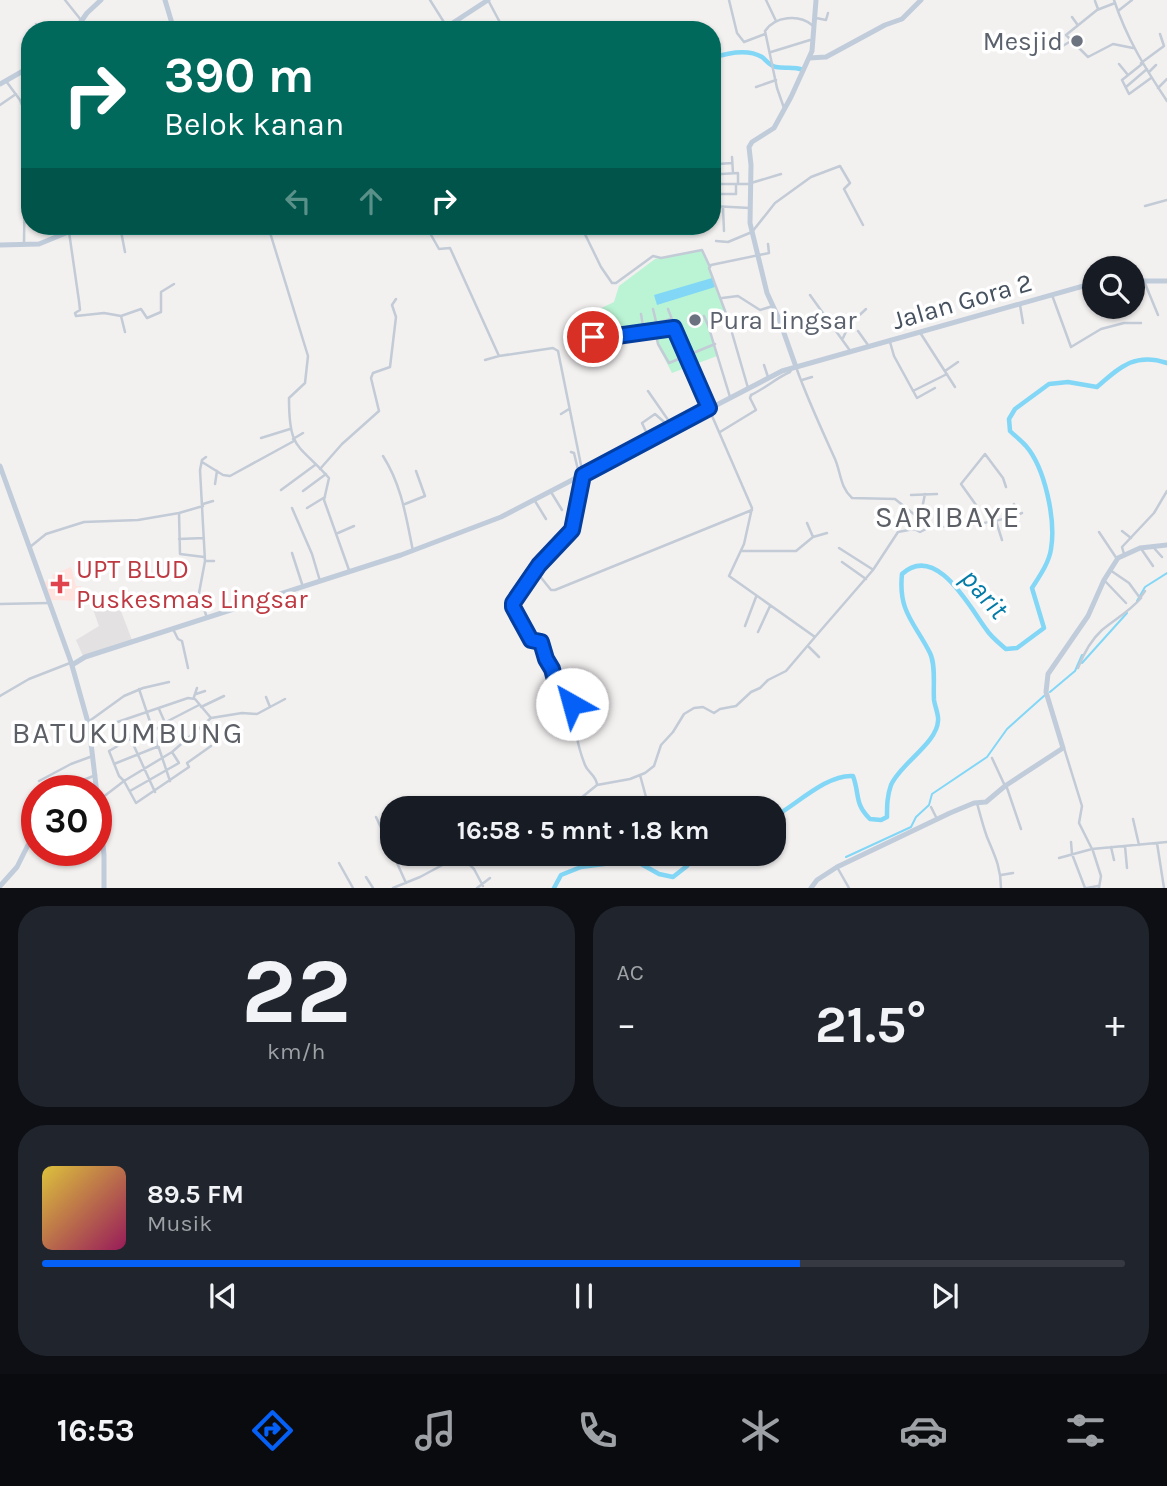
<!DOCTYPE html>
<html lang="id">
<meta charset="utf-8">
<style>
body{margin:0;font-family:Karla,sans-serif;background:#20242c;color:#f1f3f6;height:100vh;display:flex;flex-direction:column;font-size:26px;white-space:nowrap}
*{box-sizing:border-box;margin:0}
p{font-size:23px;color:#9ea1a6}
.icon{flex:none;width:38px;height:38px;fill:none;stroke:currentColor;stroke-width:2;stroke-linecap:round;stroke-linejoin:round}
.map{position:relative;height:888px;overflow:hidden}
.details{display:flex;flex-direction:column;gap:18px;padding:18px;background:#0d0f14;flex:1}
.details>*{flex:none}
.guide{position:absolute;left:21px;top:21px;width:700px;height:214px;border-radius:28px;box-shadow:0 2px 5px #0004;background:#00695c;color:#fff;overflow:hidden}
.tools{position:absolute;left:1082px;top:256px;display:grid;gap:14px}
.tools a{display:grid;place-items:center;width:63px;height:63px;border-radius:50%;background:#171b24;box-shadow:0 2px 5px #0004;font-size:35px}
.speed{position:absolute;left:21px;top:775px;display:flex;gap:14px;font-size:35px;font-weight:700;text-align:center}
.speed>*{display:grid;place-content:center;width:91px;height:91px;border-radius:50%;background:#171b24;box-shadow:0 2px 5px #0004;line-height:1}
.speed .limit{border:10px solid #d22;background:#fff;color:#111}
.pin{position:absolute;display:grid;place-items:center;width:60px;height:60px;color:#fff;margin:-30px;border:4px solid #fff;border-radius:50%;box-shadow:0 2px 7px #0007}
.me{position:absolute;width:77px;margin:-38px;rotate:322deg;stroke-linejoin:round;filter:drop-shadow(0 0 5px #0008)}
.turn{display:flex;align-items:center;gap:24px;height:147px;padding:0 28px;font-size:32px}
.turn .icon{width:91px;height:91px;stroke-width:2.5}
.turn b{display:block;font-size:49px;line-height:60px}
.lanes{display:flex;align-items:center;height:66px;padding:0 28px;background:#0003;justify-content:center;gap:35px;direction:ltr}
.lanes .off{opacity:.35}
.big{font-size:52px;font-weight:700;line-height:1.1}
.details .widget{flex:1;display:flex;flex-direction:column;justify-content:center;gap:10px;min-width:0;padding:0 24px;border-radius:28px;background:#20242c}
.details .dial{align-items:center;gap:0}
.dial b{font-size:91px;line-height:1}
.song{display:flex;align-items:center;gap:21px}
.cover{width:84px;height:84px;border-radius:10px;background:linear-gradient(135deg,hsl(50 70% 55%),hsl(330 70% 35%))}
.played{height:7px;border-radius:4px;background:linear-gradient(90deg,#0560f7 70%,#363941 70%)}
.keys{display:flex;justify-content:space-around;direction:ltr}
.heat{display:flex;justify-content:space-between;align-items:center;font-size:38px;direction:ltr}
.details .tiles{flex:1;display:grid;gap:18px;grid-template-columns:1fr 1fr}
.widget:last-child{grid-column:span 2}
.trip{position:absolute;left:380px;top:796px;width:406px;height:70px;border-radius:28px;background:#171b24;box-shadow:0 2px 5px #0004;font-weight:700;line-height:70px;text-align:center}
.dock{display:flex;height:112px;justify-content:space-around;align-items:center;background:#090b0e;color:#9ea1a6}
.dock .icon{width:49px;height:49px}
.dock .active{color:#0560f7}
.dock b{font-size:32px;color:#f1f3f6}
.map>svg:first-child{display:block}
.education{fill:#e4e1e2}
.medical{fill:#fee3df}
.green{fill:#baf4d4}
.water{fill:#82d7f6}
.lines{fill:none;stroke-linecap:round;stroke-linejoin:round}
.stream{stroke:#82d7f6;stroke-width:2}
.river{stroke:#82d7f6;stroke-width:4.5}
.street{stroke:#c2cbd6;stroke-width:2.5}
.secondary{stroke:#c1ccdb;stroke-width:5}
.route-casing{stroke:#033ea1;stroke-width:18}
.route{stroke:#0560f7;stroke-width:12}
.worship-dot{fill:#6b7280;stroke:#fff;stroke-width:2.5}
.health-dot{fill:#e0444e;stroke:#fff;stroke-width:2.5}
.labels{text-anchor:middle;stroke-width:7;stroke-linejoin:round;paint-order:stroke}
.worship-label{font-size:26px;fill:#5b616d;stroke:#fff;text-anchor:end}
.street-label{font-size:26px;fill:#465260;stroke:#fff}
.health-label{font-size:26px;fill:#be3a42;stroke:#fff;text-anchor:start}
.water-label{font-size:28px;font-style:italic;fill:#027ba7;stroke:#fff}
.quarter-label{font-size:30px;letter-spacing:2px;fill:#5c6066;stroke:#fff}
</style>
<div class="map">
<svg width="1167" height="888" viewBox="0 0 1167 888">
<rect width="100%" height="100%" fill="#f3f0f0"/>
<path class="education" d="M 116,598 L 132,640 L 83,656 L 76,640 L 99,626 L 90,601 Z"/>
<path class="medical" d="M 71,567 L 76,586 L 81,586 L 85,601 L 51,600 L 44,582 L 53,579 L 52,575 Z"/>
<path class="green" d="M 703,250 L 728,318 L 708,326 L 717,356 L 672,373 L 659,348 L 656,330 L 597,338 L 589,333 L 585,316 L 614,302 L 619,286 L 655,259 Z"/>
<path class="water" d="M 712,278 L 715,287 L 657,305 L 654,295 Z"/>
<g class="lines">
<path class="stream" d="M 1137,601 L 1145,587 L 1167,573
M 1082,663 L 1127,613
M 1050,692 L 1075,671 L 1082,655
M 846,857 L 911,827 L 916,817 L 929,805 L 932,794 L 987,757 L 1007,729 L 1045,695"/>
<path class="river" d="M 712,58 C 727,53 747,48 762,57 C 766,60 770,66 776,67 C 785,69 794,66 803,70
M 774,817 C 796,805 827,774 853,776 C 860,795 854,803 870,819 L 881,820 L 887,817 C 887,806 887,796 891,785 C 900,764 937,743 938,721 C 939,715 935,707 934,700 C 933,686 936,665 930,653 C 915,623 898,612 902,574 C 936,543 969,606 986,629 C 991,637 999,643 1006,649 L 1017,648 L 1044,628 L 1032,588 C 1039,577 1049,563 1051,549 C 1056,520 1045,468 1026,446 C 1021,440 1015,436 1010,431 L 1009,419 L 1015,409 L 1049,384 L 1068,382 L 1097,387 C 1120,367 1135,352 1167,363
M 554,888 L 561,875 L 581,867 L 634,860 L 659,874 L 673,877 L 687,866 L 696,854"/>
<path class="street" d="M 65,0 L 81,20
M 430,0 L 447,27
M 488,0 L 504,30
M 729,0 L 737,33 L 744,42 L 765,34
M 766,0 L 776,21
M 1114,0 C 1127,39 1145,68 1167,101
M 1095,1 L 1098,9
M 1115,3 L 1097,10 L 1066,35 L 1088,57 L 1113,44 L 1133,48
M 1118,11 L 1132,0
M 1072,17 L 1077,24
M 816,18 L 826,20 L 828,13
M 36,24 L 40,30
M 1061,47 L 1071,41
M 771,52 L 810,40
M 1141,63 L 1164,46 L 1160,34
M 1119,64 L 1128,75
M 1142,64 L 1122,80 L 1129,94 L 1151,78
M 1149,72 L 1156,65
M 6,81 L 20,100 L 30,124 L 25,173 L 24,242
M 756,87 L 776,80
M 1126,87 L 1147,69
M 1158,88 L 1167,79
M 0,105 L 16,94
M 784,108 L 777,88 L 765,31 C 775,16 799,14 812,25
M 732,157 L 733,173
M 718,164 L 732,163
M 721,174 L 738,173 L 738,184
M 751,183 L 781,174
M 719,184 L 751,184
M 719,194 L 736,194 L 736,184
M 712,196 L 713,169
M 712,206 L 750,208
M 1145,206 L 1167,200
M 723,208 L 724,231
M 120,226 L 125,252
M 268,226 L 308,356 L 305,383 L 289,398 C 289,451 298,443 329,478 L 324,500 L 349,570
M 363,226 L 365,231
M 426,226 L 439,249 L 450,248 L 499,356 L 553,348 L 558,351 L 583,475 L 572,530 L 539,565 L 513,606 L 531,640 L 541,642 L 546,659 L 552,669 L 559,695 L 572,697 C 573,719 577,745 585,765 C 588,773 595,774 597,784
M 581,226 L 601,267 L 612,283 L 616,283 L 653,256 L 661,258 L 702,250 L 710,267
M 69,232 L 79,301 L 80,310 L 75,313 L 76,316 L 104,313 L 121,316 L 141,309 L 147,318 L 161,312 L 161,292 L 174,284
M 716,241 L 728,242 L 752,232 L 775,203 L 811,177 L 840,166 L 850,183 L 844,189 L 863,225
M 1144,281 L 1158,315
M 810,295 L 851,352
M 1052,295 L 1071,347 L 1101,329 L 1124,323 L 1141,323
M 722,298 L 738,296 L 760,310 L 773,306
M 1020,305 L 1023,323
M 653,309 L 658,330
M 641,314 L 644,332
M 121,316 L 125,332
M 704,316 L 708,325
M 728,319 L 708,325 L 730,397
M 657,323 L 671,319
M 659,330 L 673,328
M 858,331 L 868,345
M 921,334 L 955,387
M 581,335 L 591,334 L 595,339 L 655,331 L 658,344 L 669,363 L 715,344
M 843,338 L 849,325 L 866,309
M 890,342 L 894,356 L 917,398 L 935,388
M 485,360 L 499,356
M 764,365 L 768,377
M 796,367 C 807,398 821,428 835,459 C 841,473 840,487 852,498 L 895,499 L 930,527 L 920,532 L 914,529 L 898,532 L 873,570 L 815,637
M 945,371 L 958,362
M 802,380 L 812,377
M 748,388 L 728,319 L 709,268 L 711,265 L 769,253 L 768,244
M 648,391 L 673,427
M 913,391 L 947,374
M 561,414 L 569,409
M 692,423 L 700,420 L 698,414
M 720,432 L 756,410 L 750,398 L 751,395 C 766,388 776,378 790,372 L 792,368
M 648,436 L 642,423 L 655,414 L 671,428
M 261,438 L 290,429
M 293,439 L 303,433
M 571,452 L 574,453 L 579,474
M 383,456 C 402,486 406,517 413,551
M 206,457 L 202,460 L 200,470 L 205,561 L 199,593 L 207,618
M 202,462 L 223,475 L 230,476 L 294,441
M 320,469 L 342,444 L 379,411 L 371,378 L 373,373 L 390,367 L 396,317 L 392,305 L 396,299
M 215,484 L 217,471
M 281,490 L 315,465
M 303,491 L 326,474
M 551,492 L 562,510
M 911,495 L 937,494
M 535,501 L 546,519
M 203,504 L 213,501
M 405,504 L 425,496 L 416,471
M 1014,504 L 1018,514
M 292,508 L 312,554 L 320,581
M 307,508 L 325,497
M 179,513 L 180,554 L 204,557
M 920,518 L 925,494
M 996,521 L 1002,540
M 807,523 L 813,537
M 980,523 L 976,505 L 961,484 L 985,454 L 1003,478 L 1006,487
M 930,527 C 961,527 993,524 1022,513
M 1122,531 L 1131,538
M 1099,532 L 1117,559
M 338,533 L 354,526
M 179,539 L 204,538
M 30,547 L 46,534 L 84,522 L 138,520 L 179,513 L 203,506
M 839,548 L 872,569
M 1154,548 L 1162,557
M 1142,550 L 1153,566
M 741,551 L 796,551 L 813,537 L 827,533
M 292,553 L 303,587
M 1124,554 L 1122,547 L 1154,513 L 1167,491
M 205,561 L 214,561
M 842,562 L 866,579
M 535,570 L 551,590 L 555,590 L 752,510
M 1110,570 L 1129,583 L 1140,598 L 1145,591
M 1104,580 L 1126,603
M 0,604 L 49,603
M 745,626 L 756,597
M 174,631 L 178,639 L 182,641 L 188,668
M 758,632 L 770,606
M 809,647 L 819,657
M 1078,668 C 1083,655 1091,640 1102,630 C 1115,619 1129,612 1141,598
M 567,688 L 572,689 L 572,697
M 139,689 L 170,781
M 196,694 L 205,691
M 0,696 L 29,679 L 70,663
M 194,697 L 197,688
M 266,697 L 270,707
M 201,707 L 224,696
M 211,718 L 242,713 L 257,714 L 285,699
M 88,722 L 124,696 L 143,688 L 169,682
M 123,722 L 155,792
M 166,722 L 199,705
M 153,730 L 166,725 L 159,709
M 91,731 L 188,698 L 195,699 L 211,718 L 172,752 L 124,781 L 136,803 L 189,767 L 187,763 L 211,746
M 1064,748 L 1082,806 L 1079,823 L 1092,849 L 1167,842
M 992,758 L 1005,786
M 114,764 L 159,746
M 640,775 L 649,808
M 39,781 L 71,764 L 90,757
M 1006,785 L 1021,829
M 63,788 L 96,775
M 130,791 L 179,763 L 172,752
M 98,801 L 124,781 L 119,776 L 109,751 L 130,739 L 154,732
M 977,803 C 980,814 983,826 987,837 C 994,854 1001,867 1001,888
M 931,807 L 937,819
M 541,808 L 581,798 L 597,785 L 630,779 L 645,773 L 654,766 L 661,745 L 673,732 L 684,714 L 694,708 L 703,707 L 714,713 L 720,709 L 736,706 L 751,692 L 760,688 L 768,680 L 786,671 L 815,637 L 729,576 L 744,544 L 752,508 L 686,356 L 668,309
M 376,817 L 392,851
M 1133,819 L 1139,845
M 1071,842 L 1072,854 L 1085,888
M 1157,843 L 1164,888
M 1125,846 L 1127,868
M 1111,847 L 1114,860
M 1093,851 L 1101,876 L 1099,888
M 393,854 L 406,883
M 461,856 L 474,869 L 483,886
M 1059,858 L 1092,849
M 339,863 L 353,888
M 837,867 L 849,888
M 1001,875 L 1013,873
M 366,877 L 373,888
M 393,888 L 420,877 L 463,854
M 477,888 L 490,878
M 1087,888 L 1098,886"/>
<path class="secondary" d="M 165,0 L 174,30
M 75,30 L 87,13 L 101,0
M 442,30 L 488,0
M 809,58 L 826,57 L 885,25 L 902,19 L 921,0
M 0,84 L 30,67
M 0,245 L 39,244 L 83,226
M 1132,281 L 1167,281
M 796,367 L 779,319 L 767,293 L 750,223 L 751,165 L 749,147 L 752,142 L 774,128 L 791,97 L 812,51 L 816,0
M 0,466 L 71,662 L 89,726 L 104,854 L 104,888
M 72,665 L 85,657 L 401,555 L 501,517 L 782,371 L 1094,283
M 0,886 L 17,867 L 28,845 L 37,839
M 811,888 L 817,880 L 837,867 L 950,813 L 974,803 L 986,802 L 1005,786 L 1063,748 L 1046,692 L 1048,674 L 1088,616 L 1104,580 L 1118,558 L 1140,548 L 1167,545"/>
</g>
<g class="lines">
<g class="route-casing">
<path id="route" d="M 572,704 L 571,697 L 559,695 L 552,669 L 546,659 L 541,642 L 531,640 L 513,607 L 513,603 L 539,565 L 572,530 L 583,475 L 709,408 L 674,328 L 595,339 L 593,337"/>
</g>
<use href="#route" class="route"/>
</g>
<g class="worship-dot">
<circle cx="1077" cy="41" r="7"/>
<circle cx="695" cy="320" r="7"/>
</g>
<path class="health-dot" d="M56.5 573.5h7v7h7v7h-7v7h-7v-7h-7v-7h7z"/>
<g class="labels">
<g class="worship-label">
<text x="1063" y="50">Mesjid</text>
<text x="709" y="329" text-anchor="start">Pura Lingsar</text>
</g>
<g class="street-label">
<text transform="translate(962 301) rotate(-16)" y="9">Jalan Gora 2</text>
</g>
<g class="health-label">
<text x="76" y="578">UPT BLUD<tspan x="76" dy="30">Puskesmas Lingsar</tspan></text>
</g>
<g class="water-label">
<text transform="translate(985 593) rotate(49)" y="10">parit</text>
</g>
<g class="quarter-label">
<text x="948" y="527">SARIBAYE</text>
<text x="128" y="743">BATUKUMBUNG</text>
</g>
</g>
</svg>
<div class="tools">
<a><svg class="icon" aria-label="search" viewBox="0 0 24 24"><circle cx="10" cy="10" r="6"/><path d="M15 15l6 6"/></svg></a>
</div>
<div class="speed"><div class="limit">30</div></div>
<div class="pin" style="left:593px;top:337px;background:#d93025"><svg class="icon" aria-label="arrive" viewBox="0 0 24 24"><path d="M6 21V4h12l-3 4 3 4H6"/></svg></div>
<svg class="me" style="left:572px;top:704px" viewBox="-20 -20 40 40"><circle r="19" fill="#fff"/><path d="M0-13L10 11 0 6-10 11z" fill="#0560f7"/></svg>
<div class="trip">16:58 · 5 mnt · 1.8 km</div>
<div class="guide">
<div class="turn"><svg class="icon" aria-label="right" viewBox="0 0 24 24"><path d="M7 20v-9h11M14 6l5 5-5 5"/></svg><div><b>390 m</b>Belok kanan</div></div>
<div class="lanes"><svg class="icon off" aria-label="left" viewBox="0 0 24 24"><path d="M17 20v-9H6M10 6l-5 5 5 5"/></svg><svg class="icon off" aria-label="ahead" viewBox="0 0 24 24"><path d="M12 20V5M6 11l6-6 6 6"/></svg><svg class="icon" aria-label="right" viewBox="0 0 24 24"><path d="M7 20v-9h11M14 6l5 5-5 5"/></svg></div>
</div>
</div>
<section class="details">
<div class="tiles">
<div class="widget dial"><b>22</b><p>km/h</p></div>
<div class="widget"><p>AC</p>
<div class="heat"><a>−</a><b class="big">21.5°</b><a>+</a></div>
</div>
<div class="widget">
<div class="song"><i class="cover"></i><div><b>89.5 FM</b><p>Musik</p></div></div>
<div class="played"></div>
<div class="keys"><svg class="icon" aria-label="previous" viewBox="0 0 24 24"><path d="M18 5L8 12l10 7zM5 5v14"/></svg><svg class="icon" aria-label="pause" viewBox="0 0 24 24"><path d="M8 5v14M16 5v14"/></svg><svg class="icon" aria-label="next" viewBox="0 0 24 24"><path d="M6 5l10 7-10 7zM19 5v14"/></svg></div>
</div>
</div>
</section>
<nav class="dock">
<b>16:53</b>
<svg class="icon active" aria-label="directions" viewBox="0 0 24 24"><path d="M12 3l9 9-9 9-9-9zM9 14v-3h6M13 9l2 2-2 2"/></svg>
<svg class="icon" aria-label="music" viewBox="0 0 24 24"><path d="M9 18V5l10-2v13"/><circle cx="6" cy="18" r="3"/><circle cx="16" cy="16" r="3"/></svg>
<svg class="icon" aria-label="phone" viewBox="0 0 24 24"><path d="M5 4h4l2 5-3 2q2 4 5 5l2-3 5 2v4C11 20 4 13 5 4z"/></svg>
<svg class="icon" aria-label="climate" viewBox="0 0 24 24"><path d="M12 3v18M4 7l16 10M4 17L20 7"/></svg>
<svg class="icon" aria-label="car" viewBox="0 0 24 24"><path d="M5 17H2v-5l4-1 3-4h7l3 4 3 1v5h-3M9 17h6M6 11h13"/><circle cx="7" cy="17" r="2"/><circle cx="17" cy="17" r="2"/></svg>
<svg class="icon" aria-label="filters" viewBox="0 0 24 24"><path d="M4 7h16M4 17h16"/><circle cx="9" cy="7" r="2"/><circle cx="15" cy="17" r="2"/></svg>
</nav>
